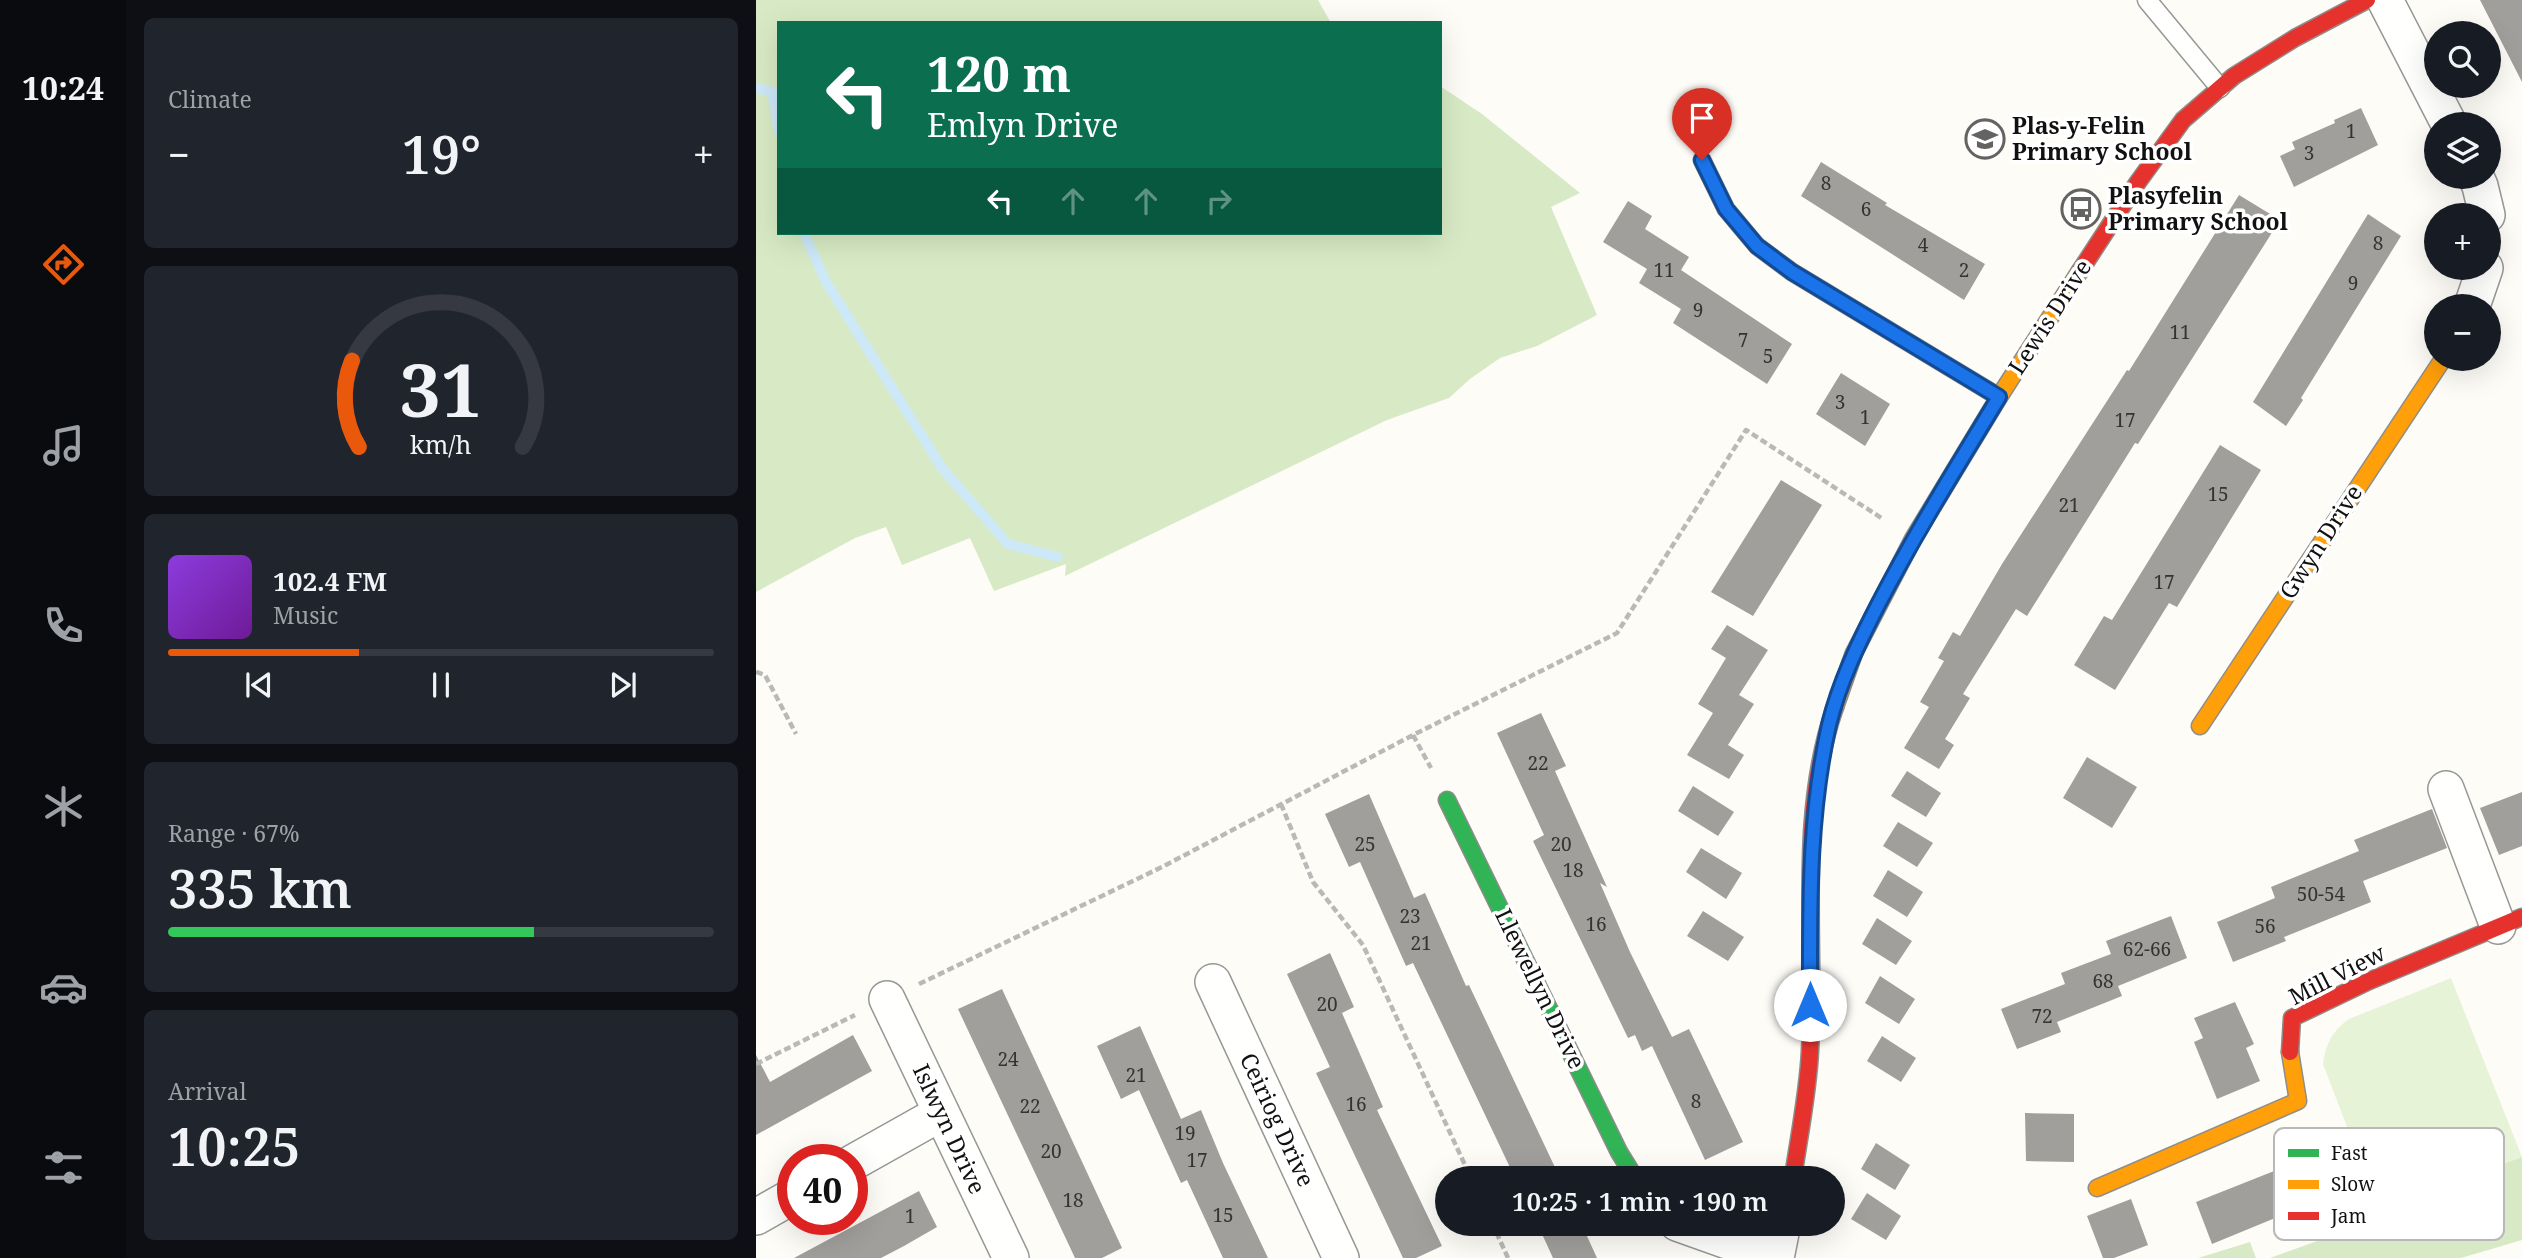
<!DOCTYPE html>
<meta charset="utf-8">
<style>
body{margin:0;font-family:"Noto Serif",serif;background:#20242c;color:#f1f3f6;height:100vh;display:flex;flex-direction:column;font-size:26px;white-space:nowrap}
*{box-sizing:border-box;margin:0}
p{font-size:23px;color:#9ea1a6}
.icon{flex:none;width:38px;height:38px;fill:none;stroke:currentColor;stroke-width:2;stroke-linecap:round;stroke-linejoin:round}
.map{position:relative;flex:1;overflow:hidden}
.panel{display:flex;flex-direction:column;gap:18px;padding:18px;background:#0d0f14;width:630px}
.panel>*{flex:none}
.top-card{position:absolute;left:21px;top:21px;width:665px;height:214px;border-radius:0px;box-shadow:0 7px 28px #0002;background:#0b6e4f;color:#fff;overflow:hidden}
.controls{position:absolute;left:1668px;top:21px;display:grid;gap:14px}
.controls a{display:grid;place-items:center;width:77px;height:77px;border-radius:50%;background:#171b24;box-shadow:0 7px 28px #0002;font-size:35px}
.speed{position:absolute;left:21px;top:1144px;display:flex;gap:14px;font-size:35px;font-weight:700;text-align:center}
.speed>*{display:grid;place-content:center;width:91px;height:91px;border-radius:50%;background:#171b24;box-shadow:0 7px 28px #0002;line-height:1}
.speed .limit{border:10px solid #d22;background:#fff;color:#111}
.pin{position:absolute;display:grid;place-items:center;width:60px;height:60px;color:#fff;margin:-72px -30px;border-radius:50% 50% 50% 0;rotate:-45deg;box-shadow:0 0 7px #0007}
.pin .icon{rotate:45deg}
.me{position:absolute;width:77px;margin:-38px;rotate:0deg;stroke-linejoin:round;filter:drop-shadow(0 0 5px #0008)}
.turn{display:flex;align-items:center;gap:24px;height:147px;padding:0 35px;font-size:32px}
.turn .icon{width:91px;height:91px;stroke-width:2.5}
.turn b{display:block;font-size:49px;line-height:60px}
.lanes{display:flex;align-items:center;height:66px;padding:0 35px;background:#0003;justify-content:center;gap:35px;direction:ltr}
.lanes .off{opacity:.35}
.big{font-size:52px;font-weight:600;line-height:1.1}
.panel .widget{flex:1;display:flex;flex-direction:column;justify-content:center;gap:10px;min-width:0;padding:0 24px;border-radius:10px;background:#20242c}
.panel .dial{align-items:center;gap:0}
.dial svg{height:182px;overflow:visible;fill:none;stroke:#363941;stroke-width:7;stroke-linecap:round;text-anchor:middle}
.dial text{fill:#f1f3f6;stroke:none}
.song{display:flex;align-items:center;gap:21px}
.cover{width:84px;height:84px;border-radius:10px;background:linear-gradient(135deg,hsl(270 70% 55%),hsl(280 70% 35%))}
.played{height:7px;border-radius:4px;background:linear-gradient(90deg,#ea580c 35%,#363941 35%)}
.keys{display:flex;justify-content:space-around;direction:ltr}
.heat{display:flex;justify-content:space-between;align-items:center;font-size:38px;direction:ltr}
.charge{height:10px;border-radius:5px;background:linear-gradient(90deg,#34c759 67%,#363941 0)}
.trip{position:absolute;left:679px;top:1166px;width:410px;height:70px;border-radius:35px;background:#171b24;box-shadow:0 7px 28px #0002;font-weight:600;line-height:70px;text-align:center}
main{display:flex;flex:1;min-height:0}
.tab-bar{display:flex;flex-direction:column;width:126px;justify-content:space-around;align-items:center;background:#090b0e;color:#9ea1a6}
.tab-bar .icon{width:49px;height:49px}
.tab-bar .selected{color:#ea580c}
.tab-bar b{font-size:32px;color:#f1f3f6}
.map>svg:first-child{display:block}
.green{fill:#e7f3d7}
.forest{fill:#d8eac5}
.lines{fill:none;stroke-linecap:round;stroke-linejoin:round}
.stream{stroke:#cde8f7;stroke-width:10}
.building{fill:#a19f9c}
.lane-casing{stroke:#979795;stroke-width:21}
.street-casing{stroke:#979795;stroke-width:38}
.fast-casing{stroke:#8e8d8b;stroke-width:19}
.slow-casing{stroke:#8e8d8b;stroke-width:19}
.jam-casing{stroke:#8e8d8b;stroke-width:19}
.path{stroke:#b9b9b8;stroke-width:4.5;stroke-dasharray:7 3.5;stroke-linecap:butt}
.lane{stroke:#fffffe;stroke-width:18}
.street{stroke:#fffffe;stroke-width:35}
.fast{stroke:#30b455;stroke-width:16}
.slow{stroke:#ff9f0a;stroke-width:16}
.jam{stroke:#e5322d;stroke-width:16}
.route-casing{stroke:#114b97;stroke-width:18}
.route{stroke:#1a73e8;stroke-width:12}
.labels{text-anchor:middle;stroke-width:7;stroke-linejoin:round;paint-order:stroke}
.number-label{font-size:19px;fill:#353434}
.poi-label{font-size:23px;font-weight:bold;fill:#111;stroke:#fff;text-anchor:start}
.street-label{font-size:23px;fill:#111;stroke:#fff}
.key{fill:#fff;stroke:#b8b8b8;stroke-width:2}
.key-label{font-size:19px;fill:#111}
</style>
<main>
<nav class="tab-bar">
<b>10:24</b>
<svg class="icon selected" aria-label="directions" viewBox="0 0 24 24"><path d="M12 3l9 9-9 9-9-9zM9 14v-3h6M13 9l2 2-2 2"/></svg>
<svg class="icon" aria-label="music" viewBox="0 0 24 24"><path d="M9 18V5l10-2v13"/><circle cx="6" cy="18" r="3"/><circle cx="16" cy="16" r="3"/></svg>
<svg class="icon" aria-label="phone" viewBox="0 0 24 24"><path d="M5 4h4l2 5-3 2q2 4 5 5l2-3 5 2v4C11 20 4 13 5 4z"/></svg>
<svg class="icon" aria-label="climate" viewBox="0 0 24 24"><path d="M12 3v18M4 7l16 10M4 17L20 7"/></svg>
<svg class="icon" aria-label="car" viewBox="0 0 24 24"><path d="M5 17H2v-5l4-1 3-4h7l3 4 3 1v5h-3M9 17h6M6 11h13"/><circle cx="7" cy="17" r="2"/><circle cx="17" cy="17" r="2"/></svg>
<svg class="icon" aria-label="filters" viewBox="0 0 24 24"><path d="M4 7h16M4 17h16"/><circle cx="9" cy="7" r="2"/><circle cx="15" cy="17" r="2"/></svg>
</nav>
<section class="panel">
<div class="widget"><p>Climate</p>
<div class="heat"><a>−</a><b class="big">19°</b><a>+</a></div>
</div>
<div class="widget dial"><svg viewBox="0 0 100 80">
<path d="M14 69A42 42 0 1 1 86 69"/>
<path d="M14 69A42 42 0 0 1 11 31" stroke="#ea580c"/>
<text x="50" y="56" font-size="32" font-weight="700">31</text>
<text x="50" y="72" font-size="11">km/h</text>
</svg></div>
<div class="widget">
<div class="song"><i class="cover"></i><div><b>102.4 FM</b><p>Music</p></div></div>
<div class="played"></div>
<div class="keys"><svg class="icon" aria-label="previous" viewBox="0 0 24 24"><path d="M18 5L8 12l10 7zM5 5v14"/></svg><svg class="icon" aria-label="pause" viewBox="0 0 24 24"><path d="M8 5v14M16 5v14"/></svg><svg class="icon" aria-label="next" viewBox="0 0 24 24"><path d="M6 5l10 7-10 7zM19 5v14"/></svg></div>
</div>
<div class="widget"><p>Range · 67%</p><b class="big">335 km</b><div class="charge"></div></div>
<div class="widget"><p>Arrival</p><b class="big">10:25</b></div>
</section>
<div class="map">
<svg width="1766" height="1258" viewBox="0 0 1766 1258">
<rect width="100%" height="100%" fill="#fdfcf7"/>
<path class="green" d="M 1695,978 L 1766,1157 L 1662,1196 L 1664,1204 L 1626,1218 L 1567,1064 C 1570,1044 1576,1031 1593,1019 Z"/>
<path class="forest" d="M 0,0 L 562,0 L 575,23 L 23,23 L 23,233 L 684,233 L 684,86 L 726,114 L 824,193 L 795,207 L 841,315 L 781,346 L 744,358 L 714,379 L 693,398 L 631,420 L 309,576 L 310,564 L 238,591 L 214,538 L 146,565 L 130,527 L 99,538 L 0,592 Z
M 1766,1157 L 1766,1240 L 1705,1258 L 1514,1258 L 1664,1204 L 1661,1196 Z
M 1494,1242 L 1500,1258 L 1442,1258 Z"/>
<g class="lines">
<path class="stream" d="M 0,88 L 20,93
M 16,92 L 23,131
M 48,233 L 70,282 L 186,468 L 252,544 L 302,557"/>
</g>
<path class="building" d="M 1724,0 L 1766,0 L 1766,82 Z
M 1605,108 L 1622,145 L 1538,187 L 1524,156 L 1539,149 L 1536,142 L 1579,123 L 1578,120 Z
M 1065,162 L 1131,203 L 1129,205 L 1229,264 L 1208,300 L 1045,196 Z
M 1483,195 L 1524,220 L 1382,444 L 1379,443 L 1271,616 L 1260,609 L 1207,694 L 1214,698 L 1189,739 L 1198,745 L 1183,769 L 1148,748 L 1173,707 L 1164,702 L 1188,661 L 1182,658 L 1197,632 L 1204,636 L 1246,564 L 1371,370 L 1373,371 Z
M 872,201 L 896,216 L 889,229 L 933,257 L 925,270 L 1036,344 L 1011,384 L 917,323 L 925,309 L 883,283 L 891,269 L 847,242 Z
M 1612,214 L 1645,236 L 1545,398 L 1547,400 L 1530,426 L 1497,402 Z
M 1085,373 L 1134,404 L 1109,446 L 1060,414 Z
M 1464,445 L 1505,470 L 1421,607 L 1413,603 L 1359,690 L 1318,665 L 1348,616 L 1356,620 Z
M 1025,480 L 1066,505 L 997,616 L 955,592 Z
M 971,625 L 1012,650 L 983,695 L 998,704 L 972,745 L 988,755 L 973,779 L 931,755 L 957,713 L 942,704 L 970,658 L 955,649 Z
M 785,713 L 810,766 L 799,771 L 851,887 L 844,883 L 874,952 L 916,1037 L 903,1043 L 933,1029 L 987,1142 L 949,1160 L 896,1046 L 886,1051 L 879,1035 L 872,1038 L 777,841 L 788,835 L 741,733 Z
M 1331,757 L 1381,787 L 1356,828 L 1307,798 Z
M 1151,771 L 1185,793 L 1170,817 L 1135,796 Z
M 937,786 L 978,812 L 962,836 L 922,811 Z
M 1766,792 L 1766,846 L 1743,855 L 1724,808 Z
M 613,794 L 658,898 L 669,893 L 710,986 L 713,985 L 804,1178 L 759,1178 L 657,963 L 650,966 L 604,862 L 593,867 L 569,814 Z
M 1676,809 L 1691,848 L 1607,881 L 1615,902 L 1528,937 L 1530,941 L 1477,962 L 1461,922 L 1519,898 L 1515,887 L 1603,851 L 1598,840 Z
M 1142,822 L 1177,843 L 1161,867 L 1127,846 Z
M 945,848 L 986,873 L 970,899 L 930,872 Z
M 1132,870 L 1167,892 L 1151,917 L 1117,896 Z
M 947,911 L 988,937 L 972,961 L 931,936 Z
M 1415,916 L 1431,958 L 1362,986 L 1366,996 L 1301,1022 L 1305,1032 L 1261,1049 L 1245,1009 L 1309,984 L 1305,973 L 1355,954 L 1350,941 Z
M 1121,918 L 1156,941 L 1140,965 L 1106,944 Z
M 574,953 L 598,1007 L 586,1013 L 627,1107 L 621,1110 L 686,1246 L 660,1258 L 647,1258 L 560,1073 L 574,1067 L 531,974 Z
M 1124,976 L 1159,999 L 1143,1024 L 1109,1003 Z
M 246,989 L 366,1248 L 346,1258 L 319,1258 L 202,1009 Z
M 1479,1002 L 1498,1044 L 1490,1048 L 1504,1081 L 1461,1099 L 1438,1042 L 1447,1038 L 1438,1018 Z
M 384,1026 L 425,1119 L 445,1110 L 467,1163 L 512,1258 L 467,1258 L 431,1180 L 425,1183 L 383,1090 L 365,1099 L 341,1046 Z
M 97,1035 L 116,1071 L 0,1135 L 0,1055 L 14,1082 Z
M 1126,1036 L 1160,1058 L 1145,1082 L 1111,1061 Z
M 1269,1113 L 1318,1114 L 1318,1162 L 1270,1161 Z
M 1120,1143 L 1154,1165 L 1139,1190 L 1105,1169 Z
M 1589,1143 L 1604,1183 L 1456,1244 L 1440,1202 Z
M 163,1191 L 181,1227 L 148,1246 L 125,1258 L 38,1258 Z
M 1111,1193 L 1145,1216 L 1130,1240 L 1095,1219 Z
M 1375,1199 L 1392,1245 L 1358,1258 L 1347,1258 L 1331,1216 Z
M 781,1223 L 825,1223 L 841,1258 L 797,1258 Z"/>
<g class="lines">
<g class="lane-casing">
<path id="lane" d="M 1391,0 L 1464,88"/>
</g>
<g class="street-casing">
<path id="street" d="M 1629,0 L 1693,124
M 1720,177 L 1724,186 L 1731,215
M 1716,306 L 1729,268
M 1690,789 L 1742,926
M 457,982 L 585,1258
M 131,999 L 255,1258
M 96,1163 L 185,1113
M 0,1217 L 37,1196
M 921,1223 L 1019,1258
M 1020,1258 L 1027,1223"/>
</g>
<g class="fast-casing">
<path id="fast" d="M 691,800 L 863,1152 L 879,1178"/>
</g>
<g class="slow-casing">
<path id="slow" d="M 946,160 L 970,209 L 1001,246 L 1036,272 L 1243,397
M 1079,707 L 1098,653 L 1157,539 L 1243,397 L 1324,271
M 1444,726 L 1687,359
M 1341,1188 L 1542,1101 L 1534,1052"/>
</g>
<g class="jam-casing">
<path id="jam" d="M 1324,271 L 1382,182 L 1427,120 L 1478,76 L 1539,38 L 1611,0
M 1534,1052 L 1536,1018 L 1613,981 L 1766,917
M 1037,1178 C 1043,1136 1052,1093 1054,1051 C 1060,938 1041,816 1079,707"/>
</g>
<path class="path" d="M 0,672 L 9,675 L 40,734
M 657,735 L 675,768
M 525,804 L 557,882 L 607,945 L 715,1178
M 163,984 L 406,867 L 657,735 L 861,633 L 990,430 L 1127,519
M 0,1064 L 99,1015
M 736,1223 L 752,1258"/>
<use href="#lane" class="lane"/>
<use href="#street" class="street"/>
<use href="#fast" class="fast"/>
<use href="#slow" class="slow"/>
<use href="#jam" class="jam"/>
</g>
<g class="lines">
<g class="route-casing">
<path id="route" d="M 946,160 L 970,209 L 1001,246 L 1036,272 L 1243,397 C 1202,465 1160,532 1123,603 C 1103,642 1083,683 1073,725 C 1052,817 1054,911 1054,1005"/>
</g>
<use href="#route" class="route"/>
</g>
<defs>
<g id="school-ring" transform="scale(2.0125)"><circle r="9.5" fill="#fff" stroke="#646362" stroke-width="1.5"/><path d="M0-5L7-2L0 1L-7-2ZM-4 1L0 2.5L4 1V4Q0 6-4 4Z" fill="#646362"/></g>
<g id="bus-ring" transform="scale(2.0125)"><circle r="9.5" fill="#fff" stroke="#646362" stroke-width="1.5"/><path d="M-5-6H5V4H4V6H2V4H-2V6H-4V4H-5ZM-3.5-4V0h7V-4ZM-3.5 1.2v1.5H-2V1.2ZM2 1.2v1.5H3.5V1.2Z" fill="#646362"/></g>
</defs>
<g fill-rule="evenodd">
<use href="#school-ring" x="1229" y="139"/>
<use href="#bus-ring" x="1325" y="209"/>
</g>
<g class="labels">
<g class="number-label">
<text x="1595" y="138">1</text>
<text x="1553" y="160">3</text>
<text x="1070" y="190">8</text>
<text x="1110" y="216">6</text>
<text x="1622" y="250">8</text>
<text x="1167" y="252">4</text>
<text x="908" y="277">11</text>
<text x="1208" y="277">2</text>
<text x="1597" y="290">9</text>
<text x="942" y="317">9</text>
<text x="1424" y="339">11</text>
<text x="987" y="347">7</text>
<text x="1012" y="363">5</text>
<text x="1084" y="409">3</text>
<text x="1109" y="424">1</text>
<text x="1369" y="427">17</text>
<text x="1462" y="501">15</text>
<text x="1313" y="512">21</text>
<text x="1408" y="589">17</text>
<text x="782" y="770">22</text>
<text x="609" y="851">25</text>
<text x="805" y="851">20</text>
<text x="817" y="877">18</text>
<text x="1565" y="901">50-54</text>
<text x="654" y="923">23</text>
<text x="840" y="931">16</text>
<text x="1509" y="933">56</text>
<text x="665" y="950">21</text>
<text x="1391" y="956">62-66</text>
<text x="1347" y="988">68</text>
<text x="571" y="1011">20</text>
<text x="1286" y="1023">72</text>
<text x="252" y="1066">24</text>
<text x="380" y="1082">21</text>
<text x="940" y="1108">8</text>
<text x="600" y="1111">16</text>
<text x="274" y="1113">22</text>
<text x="429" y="1140">19</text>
<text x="295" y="1158">20</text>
<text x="441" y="1167">17</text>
<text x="317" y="1207">18</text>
<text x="467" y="1222">15</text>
<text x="154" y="1223">1</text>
</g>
<g class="poi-label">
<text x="1256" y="134">Plas-y-Felin<tspan x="1256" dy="26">Primary School</tspan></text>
<text x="1352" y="204">Plasyfelin<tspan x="1352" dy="26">Primary School</tspan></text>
</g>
<g class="street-label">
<text transform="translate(1294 317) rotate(-57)" y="8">Lewis Drive</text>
<text transform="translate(1565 542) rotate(-57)" y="8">Gwyn Drive</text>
<text transform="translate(1581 975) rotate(-27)" y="8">Mill View</text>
<text transform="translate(784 989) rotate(64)" y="8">Llewellyn Drive</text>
<text transform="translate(521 1120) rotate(65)" y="8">Ceiriog Drive</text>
<text transform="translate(193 1129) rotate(65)" y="8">Islwyn Drive</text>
</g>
</g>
<rect x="1518" y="1128" width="230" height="112" rx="10" class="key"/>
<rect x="1532" y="1149" width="31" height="8" fill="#30b455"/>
<rect x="1532" y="1180" width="31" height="9" fill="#ff9f0a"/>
<rect x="1532" y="1212" width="31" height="8" fill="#e5322d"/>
<g class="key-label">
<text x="1575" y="1160">Fast</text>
<text x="1575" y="1191">Slow</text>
<text x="1575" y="1223">Jam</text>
</g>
</svg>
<div class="controls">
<a><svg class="icon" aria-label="search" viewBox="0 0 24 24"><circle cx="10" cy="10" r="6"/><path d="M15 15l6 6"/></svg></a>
<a><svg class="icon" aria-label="layers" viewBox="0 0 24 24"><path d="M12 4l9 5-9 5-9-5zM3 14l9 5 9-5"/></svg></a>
<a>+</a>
<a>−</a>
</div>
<div class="speed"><div class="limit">40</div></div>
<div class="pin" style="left:946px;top:160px;background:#d93025"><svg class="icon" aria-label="arrive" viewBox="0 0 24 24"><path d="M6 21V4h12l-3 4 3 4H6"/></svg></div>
<svg class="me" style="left:1054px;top:1005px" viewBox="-20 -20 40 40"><circle r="19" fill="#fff"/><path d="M0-13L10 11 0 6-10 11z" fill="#1a73e8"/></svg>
<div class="trip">10:25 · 1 min · 190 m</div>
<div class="top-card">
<div class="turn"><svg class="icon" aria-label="left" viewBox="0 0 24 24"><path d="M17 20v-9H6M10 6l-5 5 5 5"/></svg><div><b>120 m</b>Emlyn Drive</div></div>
<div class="lanes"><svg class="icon" aria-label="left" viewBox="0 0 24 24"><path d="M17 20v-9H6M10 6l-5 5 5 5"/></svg><svg class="icon off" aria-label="ahead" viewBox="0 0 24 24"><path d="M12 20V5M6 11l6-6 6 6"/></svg><svg class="icon off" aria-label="ahead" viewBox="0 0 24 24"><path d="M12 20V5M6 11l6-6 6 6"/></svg><svg class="icon off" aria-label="right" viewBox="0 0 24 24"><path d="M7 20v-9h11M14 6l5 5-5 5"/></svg></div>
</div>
</div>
</main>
